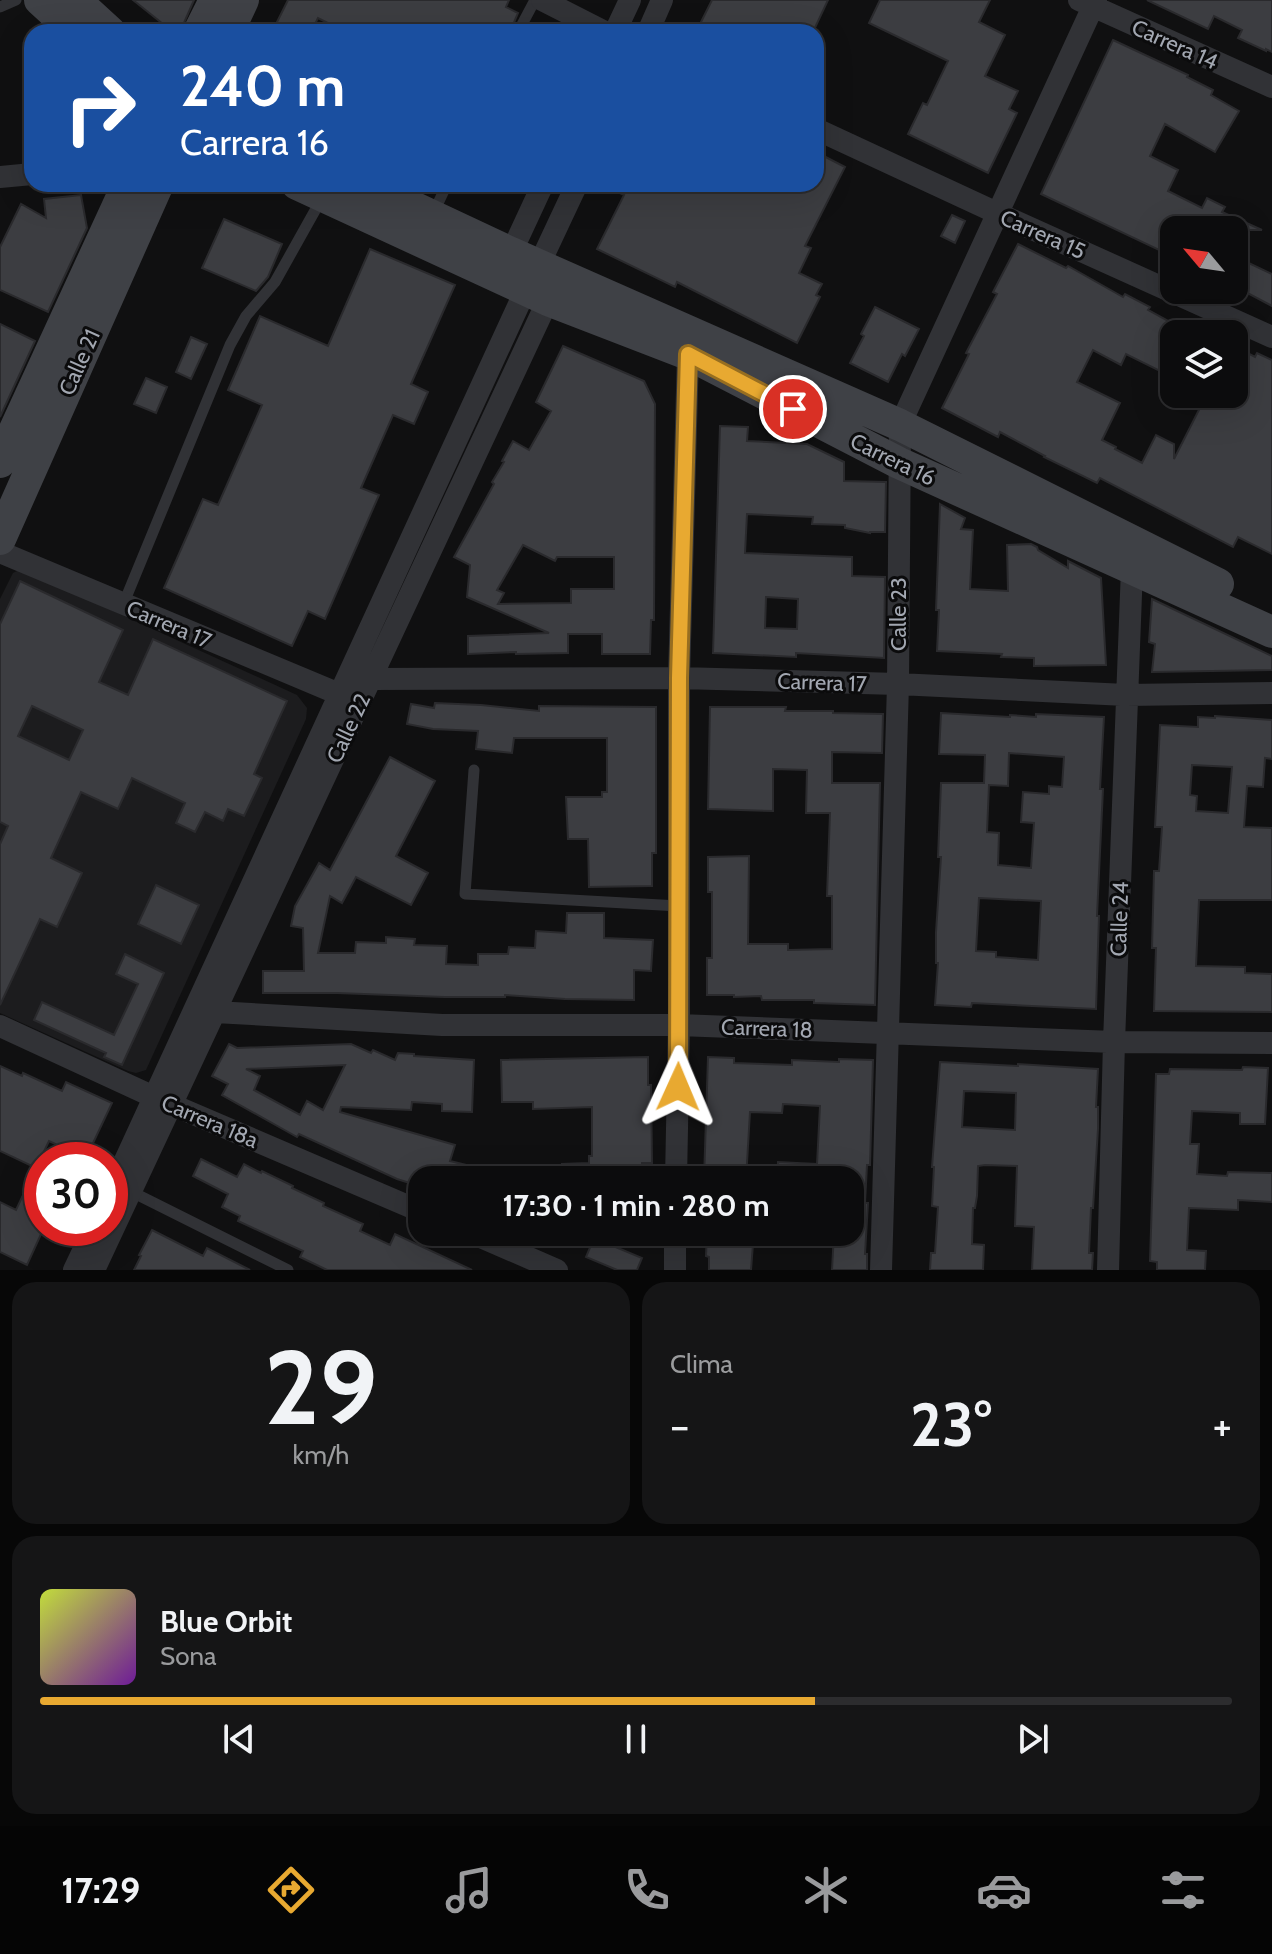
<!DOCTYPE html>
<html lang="es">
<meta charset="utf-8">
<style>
body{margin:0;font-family:Cabin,sans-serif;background:#151516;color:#f1f3f6;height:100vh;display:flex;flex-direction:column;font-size:30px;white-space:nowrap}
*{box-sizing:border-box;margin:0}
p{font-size:26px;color:#9a9b9d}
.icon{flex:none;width:44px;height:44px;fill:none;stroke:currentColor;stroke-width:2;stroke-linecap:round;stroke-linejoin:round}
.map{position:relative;height:1270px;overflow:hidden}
.sheet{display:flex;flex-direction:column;gap:12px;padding:12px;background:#070707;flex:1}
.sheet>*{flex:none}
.top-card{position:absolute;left:24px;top:24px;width:800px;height:168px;border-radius:24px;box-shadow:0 8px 32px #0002,0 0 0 2px #2c2c2e;background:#1a4fa0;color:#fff;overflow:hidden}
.needle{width:52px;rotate:299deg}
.tools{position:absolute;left:1160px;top:216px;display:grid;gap:16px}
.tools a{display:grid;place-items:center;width:88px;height:88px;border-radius:16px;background:#0c0c0d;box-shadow:0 8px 32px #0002,0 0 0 2px #2c2c2e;font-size:40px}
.speed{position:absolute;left:24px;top:1142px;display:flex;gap:16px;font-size:40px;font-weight:700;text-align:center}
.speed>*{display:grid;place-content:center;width:104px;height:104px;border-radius:50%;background:#0c0c0d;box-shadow:0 8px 32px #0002,0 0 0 2px #2c2c2e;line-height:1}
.speed .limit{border:12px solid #d22;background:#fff;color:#111}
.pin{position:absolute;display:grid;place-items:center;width:68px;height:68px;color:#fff;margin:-34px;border:4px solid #fff;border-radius:50%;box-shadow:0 2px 8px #0007}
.me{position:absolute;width:88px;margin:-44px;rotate:1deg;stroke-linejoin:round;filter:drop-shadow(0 0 6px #0008)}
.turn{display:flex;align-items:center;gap:28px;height:168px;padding:0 24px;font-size:36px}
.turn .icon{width:104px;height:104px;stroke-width:2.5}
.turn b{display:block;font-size:56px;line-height:68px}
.big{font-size:60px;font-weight:800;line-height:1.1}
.sheet .widget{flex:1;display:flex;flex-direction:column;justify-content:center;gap:12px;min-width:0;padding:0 28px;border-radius:24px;background:#151516}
.sheet .dial{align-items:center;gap:0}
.dial b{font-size:104px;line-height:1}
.song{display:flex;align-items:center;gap:24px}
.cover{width:96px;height:96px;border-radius:12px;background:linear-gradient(135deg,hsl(70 70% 55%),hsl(280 70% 35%))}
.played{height:8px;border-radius:4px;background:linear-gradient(90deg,#e8a931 65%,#2c2c2e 65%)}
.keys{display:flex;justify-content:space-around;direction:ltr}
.heat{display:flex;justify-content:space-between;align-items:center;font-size:44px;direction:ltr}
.sheet .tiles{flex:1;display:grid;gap:12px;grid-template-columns:1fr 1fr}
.widget:last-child{grid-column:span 2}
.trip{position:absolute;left:408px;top:1166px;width:456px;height:80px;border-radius:24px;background:#0c0c0d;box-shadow:0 8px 32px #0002,0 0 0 2px #2c2c2e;font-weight:800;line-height:80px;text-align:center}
.tabs{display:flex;height:128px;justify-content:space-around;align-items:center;background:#050505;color:#9a9b9d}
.tabs .icon{width:56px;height:56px}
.tabs .on{color:#e8a931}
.tabs b{font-size:36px;color:#f1f3f6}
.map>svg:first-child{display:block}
.built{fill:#1c1c1e}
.building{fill:#3c3d41;stroke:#2a2a2d;stroke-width:2;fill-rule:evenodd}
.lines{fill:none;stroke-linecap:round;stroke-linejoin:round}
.lane{stroke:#313236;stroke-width:11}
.street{stroke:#313236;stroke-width:22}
.secondary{stroke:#3f4146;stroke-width:32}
.route-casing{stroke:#976e20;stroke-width:20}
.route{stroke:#e8a931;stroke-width:14}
.labels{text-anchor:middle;stroke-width:6;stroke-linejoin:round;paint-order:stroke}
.street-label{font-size:22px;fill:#a2a7b1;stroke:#0b0b0c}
</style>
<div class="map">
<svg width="1272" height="1270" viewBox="0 0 1272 1270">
<rect width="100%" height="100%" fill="#101011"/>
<path class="built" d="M 21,569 L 297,695 L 307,708 L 306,719 L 146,1070 L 136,1073 L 128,1071 L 0,1013 L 0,599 L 13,573 Z"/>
<path class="building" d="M 133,0 L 194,0 L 180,32 L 173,32 Z
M 288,0 L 509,0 L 506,7 L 518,13 L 510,32 L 346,32 L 318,18 L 311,32 L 272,32 Z
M 712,0 L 828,0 L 813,32 L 696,32 Z
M 880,0 L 990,0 L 979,22 L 1005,35 L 985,76 L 1018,91 L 1009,109 L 1017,113 L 988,173 L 908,134 L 923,103 L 927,105 L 948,61 L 869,23 Z
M 1147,0 L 1272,0 L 1272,52 L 1266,49 L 1266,51 L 1238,38 L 1242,30 L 1214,16 L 1208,29 Z
M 1113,40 L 1188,75 L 1187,77 L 1213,90 L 1211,95 L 1239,111 L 1215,152 L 1165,124 L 1150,156 L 1178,170 L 1168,191 L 1202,208 L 1207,198 L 1225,207 L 1222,212 L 1262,230 L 1174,230 L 1174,257 L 1041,194 Z
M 816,152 L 845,167 L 805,246 L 811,248 L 799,273 L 822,284 L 816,295 L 820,297 L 797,343 L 677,282 L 675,287 L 597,249 L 624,195 L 602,184 L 816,184 Z
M 81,195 L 87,228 L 48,312 L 0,290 L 0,247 L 21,204 L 46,218 L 44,199 Z
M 952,215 L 965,221 L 955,243 L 941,236 Z
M 224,219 L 282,244 L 268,277 L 256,291 L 202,268 Z
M 1018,244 L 1066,268 L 1068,266 L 1123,297 L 1125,294 L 1150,307 L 1148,310 L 1174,324 L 1174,378 L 1126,354 L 1121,365 L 1093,350 L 1077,382 L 1120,403 L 1102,440 L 1116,447 L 1115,449 L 1142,463 L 1156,435 L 1174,444 L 1174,459 L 1207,394 L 1234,394 L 1234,346 L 1255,357 L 1257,353 L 1272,360 L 1272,554 L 1238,537 L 1233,547 L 1100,478 L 1097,483 L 1044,457 L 1045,456 L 1000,432 L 998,437 L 942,408 L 969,354 L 966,353 L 997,294 L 993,292 Z
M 370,249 L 455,285 L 411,384 L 428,392 L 414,424 L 393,415 L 361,488 L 379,495 L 325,619 L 308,611 L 292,646 L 164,588 L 203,499 L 218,505 L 262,405 L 228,390 L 260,316 L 328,346 Z
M 1234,256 L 1272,274 L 1272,306 L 1234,286 Z
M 875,307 L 919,329 L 905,356 L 902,354 L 888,382 L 850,363 L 864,336 L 861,334 Z
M 0,324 L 35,341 L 0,417 Z
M 191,337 L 207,344 L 191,379 L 176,372 Z
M 563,346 L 644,381 L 655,404 L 654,620 L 651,620 L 650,654 L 602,654 L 602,634 L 568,634 L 568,653 L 516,654 L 516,652 L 468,654 L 468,636 L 549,633 L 467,597 L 470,565 L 454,557 L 494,484 L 492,482 L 504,462 L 502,461 L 513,441 L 529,450 L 551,411 L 536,402 ZM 523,545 L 555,561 L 557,557 L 614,557 L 614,589 L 571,589 L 571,603 L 498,604 L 504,593 L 497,590 Z
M 146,378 L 167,387 L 156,413 L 134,404 Z
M 720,426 L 748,427 L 747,441 L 807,444 L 844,462 L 844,481 L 886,482 L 885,532 L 870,532 L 870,533 L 845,528 L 845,525 L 812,524 L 813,517 L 747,514 L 745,553 L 852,557 L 852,576 L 885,577 L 884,658 L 796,653 L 796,657 L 713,653 ZM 766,597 L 798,599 L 797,629 L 765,628 Z
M 940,504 L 965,518 L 961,529 L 973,530 L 970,589 L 1008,591 L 1007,545 L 1031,544 L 1037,547 L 1038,550 L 1068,568 L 1068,561 L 1101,578 L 1106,665 L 1034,666 L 1034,658 L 1001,657 L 1002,654 L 937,651 L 939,610 L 936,610 Z
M 20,581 L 123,630 L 99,682 L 128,695 L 153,639 L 287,701 L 254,774 L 262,778 L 244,816 L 228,809 L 223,821 L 205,812 L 195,832 L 176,823 L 185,803 L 132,778 L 118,809 L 81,792 L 51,858 L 82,873 L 57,927 L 40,919 L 0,1005 L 0,844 L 8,826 L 0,822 L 0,624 ZM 32,706 L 83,730 L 69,760 L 18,736 Z
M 1152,599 L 1272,656 L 1272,670 L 1152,672 L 1155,644 L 1149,642 Z
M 435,703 L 481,705 L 539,711 L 539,706 L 656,707 L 656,853 L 652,853 L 652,886 L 589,887 L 588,839 L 568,839 L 566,797 L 602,797 L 602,792 L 607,792 L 607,738 L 514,738 L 512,753 L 476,749 L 478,731 L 433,729 L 407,724 L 411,704 L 434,708 Z
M 710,707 L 786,707 L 785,711 L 833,711 L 833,713 L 883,714 L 882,753 L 832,752 L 832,783 L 880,783 L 875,1005 L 814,1003 L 814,1000 L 762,1000 L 761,996 L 734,997 L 734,995 L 707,995 L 707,958 L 712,958 L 712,892 L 708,892 L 708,857 L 749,856 L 748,944 L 788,944 L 788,950 L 832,949 L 832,896 L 827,896 L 830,813 L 806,813 L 807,770 L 773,769 L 773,811 L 708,809 Z
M 941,713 L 1010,717 L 1010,715 L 1036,717 L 1036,714 L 1104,717 L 1100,789 L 1103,789 L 1097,916 L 1099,916 L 1096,1009 L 972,1003 L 971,1007 L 935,1005 L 938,963 L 936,963 L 936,932 L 941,857 L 938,857 L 941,783 L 984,783 L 985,755 L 939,754 ZM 1009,753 L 1064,757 L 1062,787 L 1049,786 L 1049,794 L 1023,792 L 1021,822 L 1034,823 L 1031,868 L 998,865 L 999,833 L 987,832 L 989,785 L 1008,786 ZM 979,898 L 1041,901 L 1038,960 L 996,957 L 996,952 L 976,951 Z
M 1215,716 L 1272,720 L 1272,759 L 1265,758 L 1263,787 L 1247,786 L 1244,827 L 1272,828 L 1272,900 L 1199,900 L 1196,966 L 1245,967 L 1245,973 L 1272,974 L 1272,1012 L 1154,1011 L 1156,948 L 1152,948 L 1154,871 L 1159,871 L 1162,827 L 1155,827 L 1160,725 L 1198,727 L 1198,717 L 1215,718 ZM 1192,765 L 1232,767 L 1228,813 L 1196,811 L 1197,796 L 1190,795 Z
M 390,757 L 435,781 L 396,856 L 428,873 L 411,905 L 356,877 L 342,903 L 330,896 L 318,953 L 355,953 L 356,942 L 386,943 L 386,937 L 415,939 L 414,945 L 447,946 L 446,964 L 478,965 L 478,954 L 508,954 L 509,947 L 535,948 L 536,931 L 566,933 L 567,913 L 604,913 L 604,938 L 653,940 L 651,971 L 634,970 L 634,1000 L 565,999 L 505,995 L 505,997 L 444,997 L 337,993 L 263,993 L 263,971 L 304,971 L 303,928 L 291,926 L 295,906 L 319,863 L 330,870 Z
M 156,885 L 199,905 L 181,944 L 138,924 Z
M 125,954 L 164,973 L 122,1065 L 104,1057 L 106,1053 L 34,1020 L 42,1002 L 114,1035 L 138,984 L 116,974 Z
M 229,1044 L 237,1048 L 351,1044 L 371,1053 L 373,1050 L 395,1060 L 398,1053 L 414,1054 L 414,1056 L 474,1060 L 472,1112 L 442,1111 L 442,1104 L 412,1102 L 411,1110 L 341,1107 L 340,1112 L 455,1145 L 450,1161 L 503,1174 L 502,1180 L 422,1180 L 422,1187 L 397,1179 L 299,1134 L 297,1137 L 222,1095 L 228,1084 L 212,1076 ZM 345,1065 L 323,1110 L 307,1101 L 300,1115 L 254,1090 L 260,1076 L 246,1069 Z
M 648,1057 L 648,1085 L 651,1085 L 652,1163 L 642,1163 L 642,1180 L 562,1180 L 562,1164 L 589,1163 L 589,1156 L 592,1156 L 592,1107 L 533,1109 L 533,1102 L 502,1102 L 501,1060 Z
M 708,1057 L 734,1058 L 734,1063 L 792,1065 L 792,1060 L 839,1062 L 839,1059 L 873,1060 L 870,1165 L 867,1165 L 865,1203 L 868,1203 L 865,1254 L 867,1254 L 867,1270 L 832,1270 L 834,1232 L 850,1232 L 850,1180 L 777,1180 L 778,1162 L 817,1164 L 820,1106 L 783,1104 L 782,1113 L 750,1112 L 746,1180 L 704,1180 Z
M 940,1062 L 1018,1066 L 1018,1064 L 1098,1069 L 1096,1107 L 1098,1107 L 1098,1129 L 1093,1208 L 1091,1208 L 1089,1253 L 1093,1253 L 1092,1270 L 1032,1270 L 1034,1227 L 1015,1226 L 1017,1166 L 985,1165 L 978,1166 L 977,1196 L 975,1208 L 973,1208 L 972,1244 L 984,1245 L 983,1270 L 930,1270 L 931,1253 L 935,1253 L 938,1207 L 932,1206 L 934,1167 L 932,1167 ZM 964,1091 L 1016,1093 L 1015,1130 L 962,1127 Z
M 0,1066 L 22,1076 L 23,1073 L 62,1091 L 66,1082 L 112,1103 L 86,1158 L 49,1141 L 36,1168 L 0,1151 Z
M 1243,1067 L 1268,1068 L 1265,1124 L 1240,1124 L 1240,1113 L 1192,1111 L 1190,1144 L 1199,1144 L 1197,1174 L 1227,1176 L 1228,1172 L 1272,1173 L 1272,1202 L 1238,1200 L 1238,1210 L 1189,1208 L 1187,1250 L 1206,1251 L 1205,1270 L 1157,1270 L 1157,1262 L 1150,1261 L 1156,1074 L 1169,1074 L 1170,1069 L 1242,1070 Z
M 201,1159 L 237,1177 L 244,1164 L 261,1173 L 262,1171 L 293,1186 L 292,1188 L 324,1203 L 323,1206 L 363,1224 L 360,1231 L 390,1245 L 395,1234 L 472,1270 L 327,1270 L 300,1257 L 303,1251 L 238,1221 L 240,1216 L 222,1207 L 228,1194 L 193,1176 Z
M 23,1195 L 42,1203 L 42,1232 L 27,1265 L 0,1252 L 0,1202 L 16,1210 Z
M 152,1230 L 203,1256 L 207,1248 L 250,1270 L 134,1270 L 141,1256 L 139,1255 Z
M 707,1232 L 750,1232 L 749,1244 L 753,1244 L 751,1270 L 709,1270 L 709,1257 L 706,1256 Z
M 594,1238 L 642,1258 L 637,1270 L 617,1270 L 586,1257 Z"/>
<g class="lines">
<path class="lane" d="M 0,7 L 16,0
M 518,32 L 535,0
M 434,212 L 447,184
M 123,605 L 230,345 L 246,316 L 275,282 L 322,198
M 474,770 L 465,894 L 679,906
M 130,1191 L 288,1270"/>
<path class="street" d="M 542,0 L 605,32
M 1079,0 L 1272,87
M 615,32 L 630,0
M 648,32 L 662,0
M 816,129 L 997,213 L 1272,337
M 0,177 L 32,174
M 0,552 L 339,694
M 371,679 L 679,678 L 898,684 L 1126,695 L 1272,693
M 215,1012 L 442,1025 L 679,1025 L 1114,1042 L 1272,1043
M 0,1026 L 154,1097 L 422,1212
M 676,1180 L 679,1025 L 679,678 L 688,354
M 110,1193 L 526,289 L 511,253 L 543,184
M 469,1232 L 557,1270
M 74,1270 L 94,1228
M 94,1270 L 548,300 L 539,265 L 577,184
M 675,1270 L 675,1232
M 881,1270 L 898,684 L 900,425 L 1096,0
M 1108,1270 L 1114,1042 L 1132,568"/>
<path class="secondary" d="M 40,0 L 75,32
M 75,0 L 110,32
M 199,32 L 215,0
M 228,32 L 243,0
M 297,184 L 548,300 L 688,354 L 899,463 L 1272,632
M 364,184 L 511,253 L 900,425 L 1218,584
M 0,462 L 128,184
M 0,539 L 158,184"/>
</g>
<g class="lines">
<g class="route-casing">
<path id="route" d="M 678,1087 L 679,678 L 688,354 L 793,409"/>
</g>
<use href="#route" class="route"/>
</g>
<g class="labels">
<g class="street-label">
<text transform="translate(1175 44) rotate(24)" y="8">Carrera 14</text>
<text transform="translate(1043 234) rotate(24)" y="8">Carrera 15</text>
<text transform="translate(79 362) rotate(-66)" y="8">Calle 21</text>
<text transform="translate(893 459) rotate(26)" y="8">Carrera 16</text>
<text transform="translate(898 614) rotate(-90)" y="8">Calle 23</text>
<text transform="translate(169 624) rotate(23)" y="8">Carrera 17</text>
<text transform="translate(822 682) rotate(2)" y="8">Carrera 17</text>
<text transform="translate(348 728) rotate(-65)" y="8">Calle 22</text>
<text transform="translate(1119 919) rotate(-88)" y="8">Calle 24</text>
<text transform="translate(767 1028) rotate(2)" y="8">Carrera 18</text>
<text transform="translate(210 1121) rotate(23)" y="8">Carrera 18a</text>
</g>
</g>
</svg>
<div class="tools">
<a><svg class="needle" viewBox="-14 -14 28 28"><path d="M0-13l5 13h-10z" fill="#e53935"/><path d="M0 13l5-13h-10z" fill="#9a9b9d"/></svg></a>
<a><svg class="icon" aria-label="layers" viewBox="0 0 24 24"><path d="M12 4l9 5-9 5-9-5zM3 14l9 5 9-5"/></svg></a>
</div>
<div class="speed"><div class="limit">30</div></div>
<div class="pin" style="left:793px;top:409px;background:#d93025"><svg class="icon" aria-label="arrive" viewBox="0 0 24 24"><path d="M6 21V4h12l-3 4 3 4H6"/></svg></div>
<svg class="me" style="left:678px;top:1087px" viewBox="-20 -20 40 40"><path d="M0-17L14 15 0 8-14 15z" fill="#e8a931" stroke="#fff" stroke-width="4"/></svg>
<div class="trip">17:30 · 1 min · 280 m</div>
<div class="top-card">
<div class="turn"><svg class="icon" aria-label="right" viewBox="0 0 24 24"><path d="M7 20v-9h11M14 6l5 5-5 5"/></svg><div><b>240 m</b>Carrera 16</div></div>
</div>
</div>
<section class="sheet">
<div class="tiles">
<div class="widget dial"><b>29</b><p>km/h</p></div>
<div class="widget"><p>Clima</p>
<div class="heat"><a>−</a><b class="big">23°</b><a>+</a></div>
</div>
<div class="widget">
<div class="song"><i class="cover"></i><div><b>Blue Orbit</b><p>Sona</p></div></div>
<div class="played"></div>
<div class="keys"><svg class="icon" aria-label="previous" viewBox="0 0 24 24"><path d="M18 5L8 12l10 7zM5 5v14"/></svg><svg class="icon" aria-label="pause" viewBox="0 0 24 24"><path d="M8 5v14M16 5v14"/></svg><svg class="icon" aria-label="next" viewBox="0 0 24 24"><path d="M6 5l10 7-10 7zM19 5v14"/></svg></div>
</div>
</div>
</section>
<nav class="tabs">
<b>17:29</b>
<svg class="icon on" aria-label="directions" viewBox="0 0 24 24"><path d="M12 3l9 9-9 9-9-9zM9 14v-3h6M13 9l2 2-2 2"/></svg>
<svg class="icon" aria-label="music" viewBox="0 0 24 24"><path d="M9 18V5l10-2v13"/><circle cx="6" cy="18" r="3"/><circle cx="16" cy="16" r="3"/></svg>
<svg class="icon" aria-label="phone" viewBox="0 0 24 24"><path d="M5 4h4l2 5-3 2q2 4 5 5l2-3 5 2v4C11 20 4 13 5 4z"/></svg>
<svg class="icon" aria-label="climate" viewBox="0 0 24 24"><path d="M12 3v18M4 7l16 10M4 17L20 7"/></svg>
<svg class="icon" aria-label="car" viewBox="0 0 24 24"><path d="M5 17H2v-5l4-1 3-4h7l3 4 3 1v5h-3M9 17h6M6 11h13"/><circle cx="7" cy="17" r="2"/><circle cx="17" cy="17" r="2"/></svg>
<svg class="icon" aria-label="filters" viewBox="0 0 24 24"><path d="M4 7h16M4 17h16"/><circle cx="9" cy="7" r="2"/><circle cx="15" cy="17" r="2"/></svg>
</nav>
